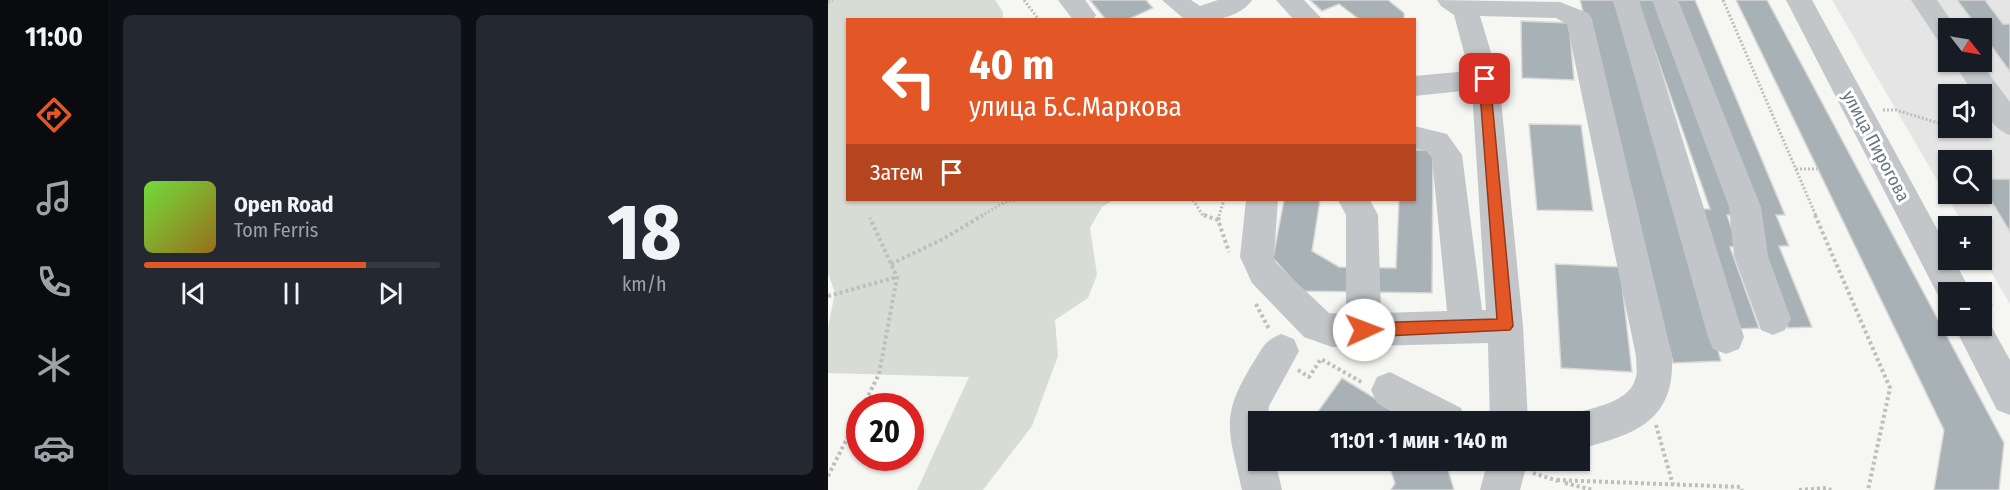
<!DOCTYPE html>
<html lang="ru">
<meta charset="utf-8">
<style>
body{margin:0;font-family:"Fira Sans Condensed",sans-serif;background:#242831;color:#f1f3f6;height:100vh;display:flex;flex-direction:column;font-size:22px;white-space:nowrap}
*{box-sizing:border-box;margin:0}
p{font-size:20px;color:#9ea1a6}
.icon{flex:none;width:33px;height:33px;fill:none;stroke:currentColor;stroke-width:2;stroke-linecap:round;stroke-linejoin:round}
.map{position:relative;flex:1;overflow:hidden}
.side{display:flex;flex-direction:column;gap:15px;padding:15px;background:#0d0f14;width:720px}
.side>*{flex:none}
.hud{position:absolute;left:18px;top:18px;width:570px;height:183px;border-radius:0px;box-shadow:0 2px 4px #0004;background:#e35726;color:#fff;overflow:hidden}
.needle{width:39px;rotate:121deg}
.controls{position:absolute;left:1110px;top:18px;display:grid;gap:12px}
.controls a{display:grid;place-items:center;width:54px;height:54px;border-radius:0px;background:#171b24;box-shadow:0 2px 4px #0004;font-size:30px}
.speed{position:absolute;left:18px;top:393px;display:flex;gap:12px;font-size:30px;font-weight:700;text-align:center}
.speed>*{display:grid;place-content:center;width:78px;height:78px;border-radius:50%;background:#171b24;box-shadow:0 2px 4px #0004;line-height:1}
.speed .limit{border:9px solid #d22;background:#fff;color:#111}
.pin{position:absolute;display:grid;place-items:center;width:51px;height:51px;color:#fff;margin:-26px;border-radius:12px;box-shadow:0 3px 9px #0006}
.me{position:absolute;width:66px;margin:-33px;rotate:88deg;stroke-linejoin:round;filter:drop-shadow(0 0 4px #0008)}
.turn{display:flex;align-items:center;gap:21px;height:126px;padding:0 24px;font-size:27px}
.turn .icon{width:78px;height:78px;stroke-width:2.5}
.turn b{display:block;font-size:42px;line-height:51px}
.then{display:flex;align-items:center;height:57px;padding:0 24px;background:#0003;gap:12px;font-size:22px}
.side .card{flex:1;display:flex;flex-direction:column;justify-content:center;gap:9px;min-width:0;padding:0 21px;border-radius:9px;background:#242831}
.side .dial{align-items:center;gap:0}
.dial b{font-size:78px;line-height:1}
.song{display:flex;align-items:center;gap:18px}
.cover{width:72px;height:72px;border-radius:9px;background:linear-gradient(135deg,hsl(100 70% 55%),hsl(40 70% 35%))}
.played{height:6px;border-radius:3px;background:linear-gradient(90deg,#e35726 75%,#363941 75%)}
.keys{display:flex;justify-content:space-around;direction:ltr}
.side .tiles{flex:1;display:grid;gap:15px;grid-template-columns:repeat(2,1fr)}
.trip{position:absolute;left:420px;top:411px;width:342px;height:60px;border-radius:0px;background:#171b24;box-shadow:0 2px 4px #0004;font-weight:700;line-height:60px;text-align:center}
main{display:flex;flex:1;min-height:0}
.dock{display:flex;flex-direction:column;width:108px;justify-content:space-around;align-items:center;background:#090b0e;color:#9ea1a6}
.dock .icon{width:42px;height:42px}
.dock .selected{color:#e35726}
.dock b{font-size:27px;color:#f1f3f6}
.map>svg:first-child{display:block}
.built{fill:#e4e5e4;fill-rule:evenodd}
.green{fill:#d7ddd4}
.building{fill:#a8b1b6;stroke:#d8d8d6;stroke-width:1.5}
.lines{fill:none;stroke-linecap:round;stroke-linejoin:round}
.path-far1{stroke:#bcbec0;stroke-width:3;stroke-dasharray:2 2;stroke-linecap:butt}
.path{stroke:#bcbec0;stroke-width:4;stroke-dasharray:3 3;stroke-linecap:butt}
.minor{fill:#c2c6c9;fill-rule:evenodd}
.route{fill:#e35726;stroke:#943919;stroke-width:1.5}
.labels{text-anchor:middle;stroke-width:6;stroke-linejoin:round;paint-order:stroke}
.street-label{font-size:18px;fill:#657684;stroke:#fff}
</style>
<main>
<nav class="dock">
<b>11:00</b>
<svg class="icon selected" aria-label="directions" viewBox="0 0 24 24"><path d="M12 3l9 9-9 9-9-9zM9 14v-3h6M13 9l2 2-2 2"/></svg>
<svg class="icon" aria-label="music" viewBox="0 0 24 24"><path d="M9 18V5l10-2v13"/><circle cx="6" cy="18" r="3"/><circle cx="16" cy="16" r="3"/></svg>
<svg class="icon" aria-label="phone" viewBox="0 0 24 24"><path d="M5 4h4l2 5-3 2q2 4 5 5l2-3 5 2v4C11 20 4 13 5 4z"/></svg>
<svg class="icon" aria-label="climate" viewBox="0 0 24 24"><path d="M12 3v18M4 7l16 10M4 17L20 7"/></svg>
<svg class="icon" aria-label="car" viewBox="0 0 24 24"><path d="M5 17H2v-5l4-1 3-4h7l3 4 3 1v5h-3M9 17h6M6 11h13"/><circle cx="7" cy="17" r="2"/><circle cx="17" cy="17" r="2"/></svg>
</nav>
<section class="side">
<div class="tiles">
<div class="card">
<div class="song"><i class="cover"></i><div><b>Open Road</b><p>Tom Ferris</p></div></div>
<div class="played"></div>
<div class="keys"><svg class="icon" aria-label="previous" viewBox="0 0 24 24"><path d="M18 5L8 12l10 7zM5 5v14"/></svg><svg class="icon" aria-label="pause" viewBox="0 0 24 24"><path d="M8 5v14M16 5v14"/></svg><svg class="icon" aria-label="next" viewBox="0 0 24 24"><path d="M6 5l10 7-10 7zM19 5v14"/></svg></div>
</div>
<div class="card dial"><b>18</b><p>km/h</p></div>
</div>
</section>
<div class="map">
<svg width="1182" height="490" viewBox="0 0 1182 490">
<rect width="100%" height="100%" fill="#f6f6f3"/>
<path class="built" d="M 1004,0 L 1182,0 L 1182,304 L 1154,256 L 1154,226 L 1136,226 ZM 1120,28 L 1154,28 L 1154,62 L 1120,62 ZM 1120,94 L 1154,94 L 1154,128 L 1120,128 ZM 1120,160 L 1154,160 L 1154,194 L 1120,194 Z"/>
<path class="green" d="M 0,0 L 167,0 L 175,12 L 175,20 L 20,20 L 20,200 L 285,200 L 274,207 L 262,228 L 269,275 L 260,298 L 227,320 L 230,356 L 204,426 L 155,490 L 89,490 L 141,377 L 0,373 L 0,327 L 7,293 L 0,273 Z"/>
<path class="building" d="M 262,0 L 318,0 L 325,8 L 299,20 L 278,20 Z
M 482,0 L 560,0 L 576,13 L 576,20 L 532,20 L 511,4 L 494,11 Z
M 752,0 L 786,0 L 893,361 L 845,363 Z
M 809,0 L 828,0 L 908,215 L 899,215 L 910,246 L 902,247 L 931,328 L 907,329 L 873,209 L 882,209 Z
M 848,0 L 867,0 L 957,215 L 948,215 L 961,246 L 951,246 L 984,327 L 960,328 L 927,242 Z
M 908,0 L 939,0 L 975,67 L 1176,443 L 1171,490 L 1106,490 L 1116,430 Z
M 1129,0 L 1157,0 L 1175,24 L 1182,24 L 1182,72 L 1154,33 L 1154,28 L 1150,28 Z
M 693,21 L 741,23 L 746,80 L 694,78 Z
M 701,124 L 753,125 L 765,211 L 709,210 Z
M 586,150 L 605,150 L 604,293 L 474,291 L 445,258 L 456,200 L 492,200 L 484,251 L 511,267 L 568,268 L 571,200 L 586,200 Z
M 1154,179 L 1182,179 L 1182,232 L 1154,186 Z
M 727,264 L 792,267 L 804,372 L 733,368 Z
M 514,378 L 585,422 L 493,422 L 486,417 Z
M 553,460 L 617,460 L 626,490 L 563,490 L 567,483 L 561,466 Z"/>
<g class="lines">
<path class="path-far1" d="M 196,0 L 211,20
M 895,0 L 988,216
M 0,2 L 5,0
M 1137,20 L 1143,28
M 1154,43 L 1164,56
M 1055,110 L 1068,110 L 1120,126
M 1127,128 L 1160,133
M 968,169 L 989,169
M 365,200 L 374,214 L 380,216
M 153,216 L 177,202 L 187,200
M 391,216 L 396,200"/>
<path class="path" d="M 376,215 L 390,220 L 401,252
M 987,215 L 1062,388 L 1040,490
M 390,220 L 392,215
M 63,264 L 115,239 L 155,215
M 1153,289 L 1163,306
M 0,296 L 69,277
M 428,304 L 441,329
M 470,370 L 481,377 L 493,359 L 535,383
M 35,406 L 51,374 L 69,277 L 42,218
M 828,425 L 845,485
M 705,473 L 730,481
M 0,476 L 32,413
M 729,480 L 913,487 L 914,490
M 737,483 L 765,490
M 971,490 L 999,488 L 1003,490"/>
<path class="minor" d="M 230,0 L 257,0 L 268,15 L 265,20 L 245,20 Z
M 334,0 L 363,0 L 372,6 L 390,0 L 424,0 C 411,20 376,23 355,18 Z
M 448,0 L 476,0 L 495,20 L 466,20 Z
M 609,0 L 732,2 L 760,13 L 764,19 L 844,356 C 847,422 807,434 752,449 L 752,422 L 736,422 L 738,416 C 759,408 799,405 807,380 C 810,373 808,363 808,356 L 739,24 L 728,18 L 652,16 L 671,79 L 695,326 L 700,422 L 662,422 L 660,343 L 504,347 L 476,337 L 424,283 L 412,257 L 418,200 L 450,200 L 446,257 L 448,263 L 501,313 L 518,314 L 518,215 L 510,200 L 542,200 L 550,215 L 553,313 L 619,311 L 604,158 L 598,151 L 586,148 L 586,126 L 619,134 L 634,155 L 654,310 L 658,310 L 644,90 L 586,96 L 586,76 L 641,71 L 626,15 L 613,6 Z
M 785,0 L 811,0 L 916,337 L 911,349 L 898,354 L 885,349 L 880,337 Z
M 824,0 L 850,0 L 933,207 L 940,256 L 963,319 L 957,330 L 945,335 L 933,330 L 906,256 L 901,207 Z
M 958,0 L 984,0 L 1120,249 L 1120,260 L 1126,260 L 1143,292 L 1120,292 L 1120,305 L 1114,303 Z
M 1083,0 L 1109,0 L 1128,28 L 1120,28 L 1120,45 L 1111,42 Z
M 1125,62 L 1152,62 L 1182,102 L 1182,135 C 1166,130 1154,111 1154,94 L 1146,94 Z
M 1154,313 L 1157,315 L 1182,360 L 1182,415 L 1169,410 L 1126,326 L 1154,326 Z
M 453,334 L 466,339 L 471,351 L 441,406 L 439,422 L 430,422 L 430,460 L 447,460 L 454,490 L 414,490 C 401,430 391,418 425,363 C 435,347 436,341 453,334 Z
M 562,372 L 633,408 L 638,422 L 581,422 L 549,403 L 543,390 L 549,377 Z
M 660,460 L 700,460 L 692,490 L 652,490 Z"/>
</g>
<path class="route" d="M 657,75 L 662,79 L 685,326 L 682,330 L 536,337 L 531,335 L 528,330 L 531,325 L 536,323 L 669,319 L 651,79 Z"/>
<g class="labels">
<g class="street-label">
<text transform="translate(1048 146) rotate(62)" y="6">улица Пирогова</text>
</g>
</g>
</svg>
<div class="controls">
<a><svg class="needle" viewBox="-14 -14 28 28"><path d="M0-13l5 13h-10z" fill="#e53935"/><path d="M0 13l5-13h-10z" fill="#9ea1a6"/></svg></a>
<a><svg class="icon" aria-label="sound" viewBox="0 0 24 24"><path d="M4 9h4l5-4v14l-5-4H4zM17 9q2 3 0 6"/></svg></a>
<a><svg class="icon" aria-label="search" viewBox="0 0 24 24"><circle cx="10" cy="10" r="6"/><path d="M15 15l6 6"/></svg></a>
<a>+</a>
<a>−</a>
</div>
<div class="speed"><div class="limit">20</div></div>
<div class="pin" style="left:657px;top:79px;background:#d93025"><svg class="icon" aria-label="arrive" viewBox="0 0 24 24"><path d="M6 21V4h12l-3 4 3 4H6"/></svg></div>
<svg class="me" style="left:536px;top:330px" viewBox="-20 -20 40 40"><circle r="19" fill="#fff"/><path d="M0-13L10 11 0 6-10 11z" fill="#e35726"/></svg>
<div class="trip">11:01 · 1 мин · 140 m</div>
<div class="hud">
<div class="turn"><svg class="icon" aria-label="left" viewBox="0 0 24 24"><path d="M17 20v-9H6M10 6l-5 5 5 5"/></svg><div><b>40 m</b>улица Б.С.Маркова</div></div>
<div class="then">Затем<svg class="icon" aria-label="arrive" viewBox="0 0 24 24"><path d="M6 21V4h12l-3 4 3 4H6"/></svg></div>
</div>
</div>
</main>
